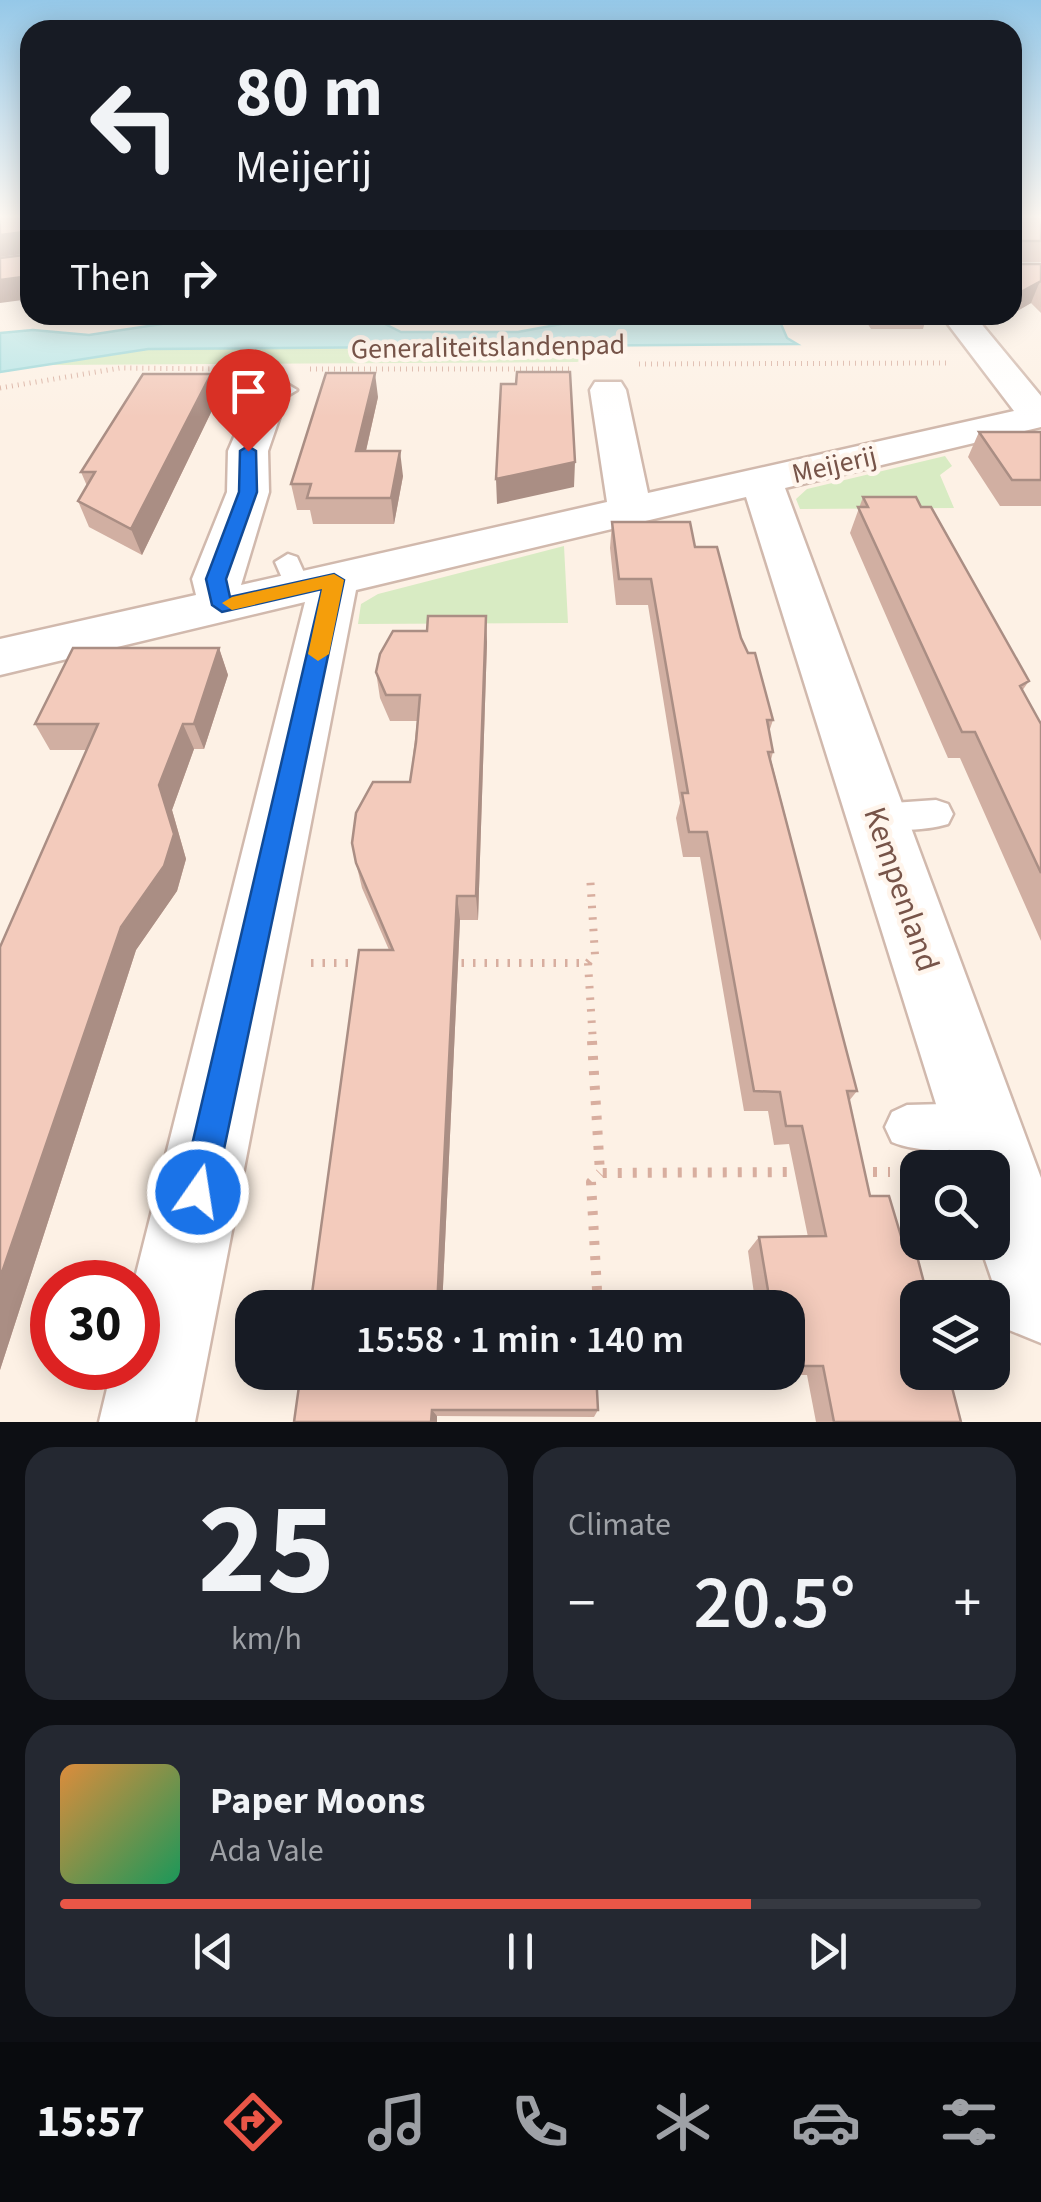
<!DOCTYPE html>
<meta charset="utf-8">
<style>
body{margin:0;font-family:"Source Sans 3",sans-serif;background:#242831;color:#f1f3f6;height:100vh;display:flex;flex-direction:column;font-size:38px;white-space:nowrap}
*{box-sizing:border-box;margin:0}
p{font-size:32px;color:#9ea1a6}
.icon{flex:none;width:55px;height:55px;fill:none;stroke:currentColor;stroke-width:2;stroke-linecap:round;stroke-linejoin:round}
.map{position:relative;height:1422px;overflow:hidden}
.side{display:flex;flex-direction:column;gap:25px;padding:25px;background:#0d0f14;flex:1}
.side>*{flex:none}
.top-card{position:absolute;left:20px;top:20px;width:1002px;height:305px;border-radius:30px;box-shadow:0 5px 25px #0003;background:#171b24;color:#f1f3f6;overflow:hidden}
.buttons{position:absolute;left:900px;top:1150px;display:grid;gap:20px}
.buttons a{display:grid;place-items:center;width:110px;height:110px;border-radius:20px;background:#171b24;box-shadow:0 5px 25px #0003;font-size:50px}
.speed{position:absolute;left:30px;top:1260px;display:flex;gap:20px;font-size:50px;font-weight:700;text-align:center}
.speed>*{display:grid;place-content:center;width:130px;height:130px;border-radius:50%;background:#171b24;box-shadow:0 5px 25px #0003;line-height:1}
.speed .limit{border:15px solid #d22;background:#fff;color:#111}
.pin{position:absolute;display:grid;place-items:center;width:85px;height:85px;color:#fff;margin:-102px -42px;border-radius:50% 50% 50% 0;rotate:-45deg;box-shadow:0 0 10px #0007}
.pin .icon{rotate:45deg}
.me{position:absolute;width:110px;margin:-55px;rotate:13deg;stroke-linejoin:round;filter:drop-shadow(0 0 8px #0008)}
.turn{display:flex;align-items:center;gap:35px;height:210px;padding:0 50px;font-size:45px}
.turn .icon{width:130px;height:130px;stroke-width:2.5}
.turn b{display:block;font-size:70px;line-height:85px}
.then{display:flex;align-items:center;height:95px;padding:0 50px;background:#0003;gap:20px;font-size:38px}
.big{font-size:75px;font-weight:600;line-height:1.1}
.side .tile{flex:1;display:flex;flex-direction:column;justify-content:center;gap:15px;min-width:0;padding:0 35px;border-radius:30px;background:#242831}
.side .dial{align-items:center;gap:0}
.dial b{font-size:130px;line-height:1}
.song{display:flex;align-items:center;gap:30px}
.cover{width:120px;height:120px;border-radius:15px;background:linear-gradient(135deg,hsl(30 70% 55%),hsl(150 70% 35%))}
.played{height:10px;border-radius:5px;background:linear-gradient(90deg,#ea5647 75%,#363941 75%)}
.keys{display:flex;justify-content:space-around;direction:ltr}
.heat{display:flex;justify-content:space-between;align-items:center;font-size:55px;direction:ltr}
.side .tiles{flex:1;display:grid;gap:25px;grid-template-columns:1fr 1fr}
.tile:last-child{grid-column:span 2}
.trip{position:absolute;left:235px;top:1290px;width:570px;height:100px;border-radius:30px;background:#171b24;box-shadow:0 5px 25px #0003;font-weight:600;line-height:100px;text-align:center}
.menu{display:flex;height:160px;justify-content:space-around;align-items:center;background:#090b0e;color:#9ea1a6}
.menu .icon{width:70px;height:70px}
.menu .on{color:#ea5647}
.menu b{font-size:45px;color:#f1f3f6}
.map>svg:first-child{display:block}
.green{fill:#d8ebc3}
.water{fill:#b9e6e7;stroke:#9fd8d9;stroke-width:2.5}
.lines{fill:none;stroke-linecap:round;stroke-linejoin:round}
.lane-casing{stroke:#d1b9ad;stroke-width:5}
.street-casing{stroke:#d1b9ad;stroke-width:5}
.path-far2{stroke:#d8ae9f;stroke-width:5;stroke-dasharray:1 5;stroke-linecap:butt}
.path-far1{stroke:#d8ae9f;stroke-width:8;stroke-dasharray:2.5 9;stroke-linecap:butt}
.path{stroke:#d8ae9f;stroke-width:10;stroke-dasharray:4 11;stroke-linecap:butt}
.lane{fill:#fff;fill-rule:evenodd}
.street{fill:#fff;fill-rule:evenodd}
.wall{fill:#d1afa2}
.shaded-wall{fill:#aa8e84}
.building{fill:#f3cbbc;stroke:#aa8e84;stroke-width:2.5}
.route{fill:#1a73e8;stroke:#114b97;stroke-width:2.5}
.slow{fill:#f59e0b}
.labels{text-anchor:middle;stroke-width:9;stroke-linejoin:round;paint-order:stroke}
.far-street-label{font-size:28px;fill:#775449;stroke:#fff5ec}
.street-label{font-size:32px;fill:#775449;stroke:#fff5ec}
</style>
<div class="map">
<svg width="1041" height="1422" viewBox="0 0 1041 1422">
<rect width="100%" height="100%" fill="#fdf1e5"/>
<path class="green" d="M 624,347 L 577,362 L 47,365 L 148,349 Z
M 945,456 L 952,466 L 940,475 L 954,508 L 800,509 L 796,499 L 807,489 Z
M 564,546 L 568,623 L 358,624 L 361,604 L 378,594 Z"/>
<path class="water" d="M 221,315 L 367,315 L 401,332 L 518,332 L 610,315 L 777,315 L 787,338 L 797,344 L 148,349 L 0,372 L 0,333 L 33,330 L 89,335 Z"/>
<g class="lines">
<g class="lane-casing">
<path id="lane" d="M 246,384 L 287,384 L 297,390 L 287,396 L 239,394 L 236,390 Z
M 288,554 L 297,557 L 311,588 L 307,594 L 289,594 L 275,562 Z
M 936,800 L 948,804 L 953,814 L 948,824 C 925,831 887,832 864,825 L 859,815 L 864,805 Z
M 982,1103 L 997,1110 L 1004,1125 L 997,1140 C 969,1152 920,1154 892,1142 L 885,1127 L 892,1112 L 907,1105 Z"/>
</g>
<g class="street-casing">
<path id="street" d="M 941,315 L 974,315 L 1041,396 L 1041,427 L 785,488 L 1041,1178 L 1041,1343 L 1009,1330 L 979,1242 L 992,1242 L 992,1168 L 956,1168 L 746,497 L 356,590 L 195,1422 L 99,1422 L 112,1368 L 138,1368 L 138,1282 L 134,1282 L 305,602 L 0,675 L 0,639 L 196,595 L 192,579 L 227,492 L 228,451 L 258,382 L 284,382 L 289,390 L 268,451 L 269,492 L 241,585 L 607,502 L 590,390 L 595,382 L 621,382 L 626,390 L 648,493 L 1014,411 Z"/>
</g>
<path class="path-far2" d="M 639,364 L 947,363
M 310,369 L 572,369
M 0,388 L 120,368 L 222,369"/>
<path class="path-far1" d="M 311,963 L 363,963
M 450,963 L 588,963 L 593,1043
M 588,963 L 595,955 L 590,875"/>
<path class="path" d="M 592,1041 L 600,1173 L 800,1172
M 858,1172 L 890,1172
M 597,1290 L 591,1182 L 600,1173"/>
<use href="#lane" class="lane"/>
<use href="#street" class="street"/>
</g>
<path class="wall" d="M 1012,218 L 1041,218 L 1041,262 L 1018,262 L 1018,264 L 1041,264 L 1041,313 L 1031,303 L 1012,314 Z
M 862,315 L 927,315 L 923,329 L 871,329 Z
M 211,374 L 218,398 L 142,555 L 89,527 L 78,501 L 87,486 L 81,472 Z
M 378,397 L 366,451 L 403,476 L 394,524 L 313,524 L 310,510 L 297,510 L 291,484 Z
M 979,432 L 1041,432 L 1041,506 L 1000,506 L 968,457 Z
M 863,497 L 921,507 L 1029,681 L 1022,691 L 1041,724 L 1041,941 L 960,758 L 948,758 L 850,533 Z
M 612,522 L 695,547 L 741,638 L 773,720 L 769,732 L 773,752 L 771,760 L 857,1091 L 849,1101 L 870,1196 L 901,1236 L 961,1422 L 816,1422 L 807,1375 L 767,1375 L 767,1372 L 788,1372 L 788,1308 L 756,1308 L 748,1251 L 759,1237 L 808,1237 L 789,1144 L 774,1145 L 768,1111 L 744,1111 L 700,857 L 683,857 L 676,818 L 680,803 L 648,605 L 616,605 L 610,548 Z
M 487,642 L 478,920 L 460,920 L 442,1308 L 310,1308 L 389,950 L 362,888 L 356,863 L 410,782 L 417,721 L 390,721 L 380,698 L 376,672 Z
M 219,648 L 228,675 L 204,749 L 194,749 L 172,810 L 186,859 L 177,891 L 136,950 L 0,1370 L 0,947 L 87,750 L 50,750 L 35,724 Z
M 301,1372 L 598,1410 L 594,1417 L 437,1416 Z"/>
<path class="shaded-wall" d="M 25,232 L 30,253 L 0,257 L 0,235 Z
M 30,276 L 30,299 L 0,303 L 0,280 Z
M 1040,281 L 1031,303 L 1012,314 L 1012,309 L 1019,293 Z
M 504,315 L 528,315 L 504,319 Z
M 375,373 L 378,397 L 360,477 L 356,451 Z
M 211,374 L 218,398 L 142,555 L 131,529 Z
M 400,451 L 403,476 L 394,524 L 391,498 Z
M 575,462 L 574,487 L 497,504 L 496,479 Z
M 486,616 L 487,642 L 478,920 L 476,896 Z
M 219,648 L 228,675 L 204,749 L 194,724 Z
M 183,724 L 194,749 L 172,810 L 186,859 L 177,891 L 136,950 L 0,1370 L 0,1278 L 159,785 Z
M 457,896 L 460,920 L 442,1308 L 437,1308 Z
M 432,1410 L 437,1416 L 437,1422 L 431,1422 Z"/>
<path class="building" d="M 0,218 L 30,218 L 30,276 L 0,280 L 0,258 L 24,255 L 25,232 L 0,235 Z
M 1012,218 L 1041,218 L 1041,241 L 1017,241 L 1018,264 L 1041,264 L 1041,281 L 1019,293 L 1012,291 Z
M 517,372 L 570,372 L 575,462 L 496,479 L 501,384 L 516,384 Z
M 326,373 L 375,373 L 356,451 L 400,451 L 391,498 L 307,498 L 311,484 L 291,484 Z
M 143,374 L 211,374 L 131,529 L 78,501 L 95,472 L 81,472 Z
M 979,432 L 1041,432 L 1041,480 L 1012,480 Z
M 863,497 L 916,497 L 921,507 L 931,507 L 1029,681 L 1020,686 L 1041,724 L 1041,873 L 975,732 L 962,732 L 858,507 L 868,507 Z
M 612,522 L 690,522 L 695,547 L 717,547 L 741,638 L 748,653 L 755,653 L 773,720 L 767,720 L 773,752 L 768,752 L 857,1091 L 847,1091 L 870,1196 L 889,1196 L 901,1236 L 912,1237 L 928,1298 L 918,1298 L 918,1372 L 948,1372 L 961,1422 L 834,1422 L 823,1366 L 788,1366 L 788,1308 L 771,1308 L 759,1237 L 826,1236 L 802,1126 L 786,1126 L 780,1092 L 754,1091 L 707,832 L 689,832 L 682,793 L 688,793 L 651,579 L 619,579 Z
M 428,616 L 486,616 L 476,896 L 457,896 L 437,1308 L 310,1308 L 359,950 L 393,950 L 356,863 L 352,843 L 356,813 L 373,782 L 410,782 L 416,742 L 420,695 L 386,695 L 376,672 L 380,654 L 393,631 L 427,631 Z
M 73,648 L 219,648 L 194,724 L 183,724 L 159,785 L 174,834 L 164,866 L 121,927 L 0,1278 L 0,947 L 98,724 L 35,724 Z
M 301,1372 L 596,1372 L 598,1410 L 432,1410 L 431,1422 L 294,1422 Z"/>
<linearGradient id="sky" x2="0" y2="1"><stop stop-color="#95c8e8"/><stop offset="0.52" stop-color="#fef9f3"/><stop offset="1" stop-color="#fef9f3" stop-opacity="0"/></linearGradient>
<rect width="1041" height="417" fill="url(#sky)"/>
<path class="route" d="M 248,446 L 256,451 L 257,492 L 226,579 L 230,597 L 334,574 L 344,580 L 215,1192 L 210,1204 L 198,1209 L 186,1204 L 181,1192 L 322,589 L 222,612 L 212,605 L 206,579 L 239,492 L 240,451 Z"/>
<path class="slow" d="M 334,574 L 344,580 L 329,654 L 318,661 L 308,654 L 322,589 L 232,610 L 222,603 L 232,597 Z"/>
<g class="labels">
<g class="far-street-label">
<text transform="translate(488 346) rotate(-1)" y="10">Generaliteitslandenpad</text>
<text transform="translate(834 464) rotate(-13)" y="10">Meijerij</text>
</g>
<g class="street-label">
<text transform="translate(902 889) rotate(71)" y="11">Kempenland</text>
</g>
</g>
</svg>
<div class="buttons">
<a><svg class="icon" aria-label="search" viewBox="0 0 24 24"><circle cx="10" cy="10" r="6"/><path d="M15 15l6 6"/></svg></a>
<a><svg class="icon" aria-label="layers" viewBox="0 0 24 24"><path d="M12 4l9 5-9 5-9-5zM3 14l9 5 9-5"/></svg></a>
</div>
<div class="speed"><div class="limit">30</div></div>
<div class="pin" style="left:248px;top:451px;background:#d93025"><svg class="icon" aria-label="arrive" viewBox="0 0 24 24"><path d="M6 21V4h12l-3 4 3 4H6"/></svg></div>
<svg class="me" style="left:198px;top:1192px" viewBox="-20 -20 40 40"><circle r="17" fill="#1a73e8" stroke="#fff" stroke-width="3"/><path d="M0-11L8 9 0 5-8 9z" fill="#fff"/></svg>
<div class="trip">15:58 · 1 min · 140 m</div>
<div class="top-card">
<div class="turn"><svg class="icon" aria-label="left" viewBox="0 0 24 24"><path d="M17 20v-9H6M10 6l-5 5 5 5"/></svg><div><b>80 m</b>Meijerij</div></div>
<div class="then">Then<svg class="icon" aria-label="right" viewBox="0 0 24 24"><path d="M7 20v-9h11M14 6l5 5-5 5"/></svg></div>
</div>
</div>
<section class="side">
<div class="tiles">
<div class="tile dial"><b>25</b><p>km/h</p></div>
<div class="tile"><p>Climate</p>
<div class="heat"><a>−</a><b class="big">20.5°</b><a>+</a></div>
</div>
<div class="tile">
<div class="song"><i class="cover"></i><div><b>Paper Moons</b><p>Ada Vale</p></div></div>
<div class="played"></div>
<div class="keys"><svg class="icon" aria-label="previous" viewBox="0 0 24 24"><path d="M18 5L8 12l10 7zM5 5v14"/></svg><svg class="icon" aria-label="pause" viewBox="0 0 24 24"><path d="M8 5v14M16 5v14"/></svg><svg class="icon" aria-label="next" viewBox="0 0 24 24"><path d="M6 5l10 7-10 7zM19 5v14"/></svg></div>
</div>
</div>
</section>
<nav class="menu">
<b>15:57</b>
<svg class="icon on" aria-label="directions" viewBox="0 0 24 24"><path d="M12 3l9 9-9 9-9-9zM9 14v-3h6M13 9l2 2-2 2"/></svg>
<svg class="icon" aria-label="music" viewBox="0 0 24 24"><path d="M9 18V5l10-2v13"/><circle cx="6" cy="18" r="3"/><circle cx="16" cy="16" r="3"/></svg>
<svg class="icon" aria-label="phone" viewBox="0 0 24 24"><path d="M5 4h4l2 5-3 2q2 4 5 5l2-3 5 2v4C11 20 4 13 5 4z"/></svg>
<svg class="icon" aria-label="climate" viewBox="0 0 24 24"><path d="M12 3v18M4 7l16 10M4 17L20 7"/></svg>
<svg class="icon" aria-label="car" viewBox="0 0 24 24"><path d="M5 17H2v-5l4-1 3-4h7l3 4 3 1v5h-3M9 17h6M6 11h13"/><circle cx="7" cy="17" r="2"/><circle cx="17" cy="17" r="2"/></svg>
<svg class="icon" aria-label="filters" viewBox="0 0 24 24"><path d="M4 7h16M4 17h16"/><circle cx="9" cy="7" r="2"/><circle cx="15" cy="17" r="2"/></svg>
</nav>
